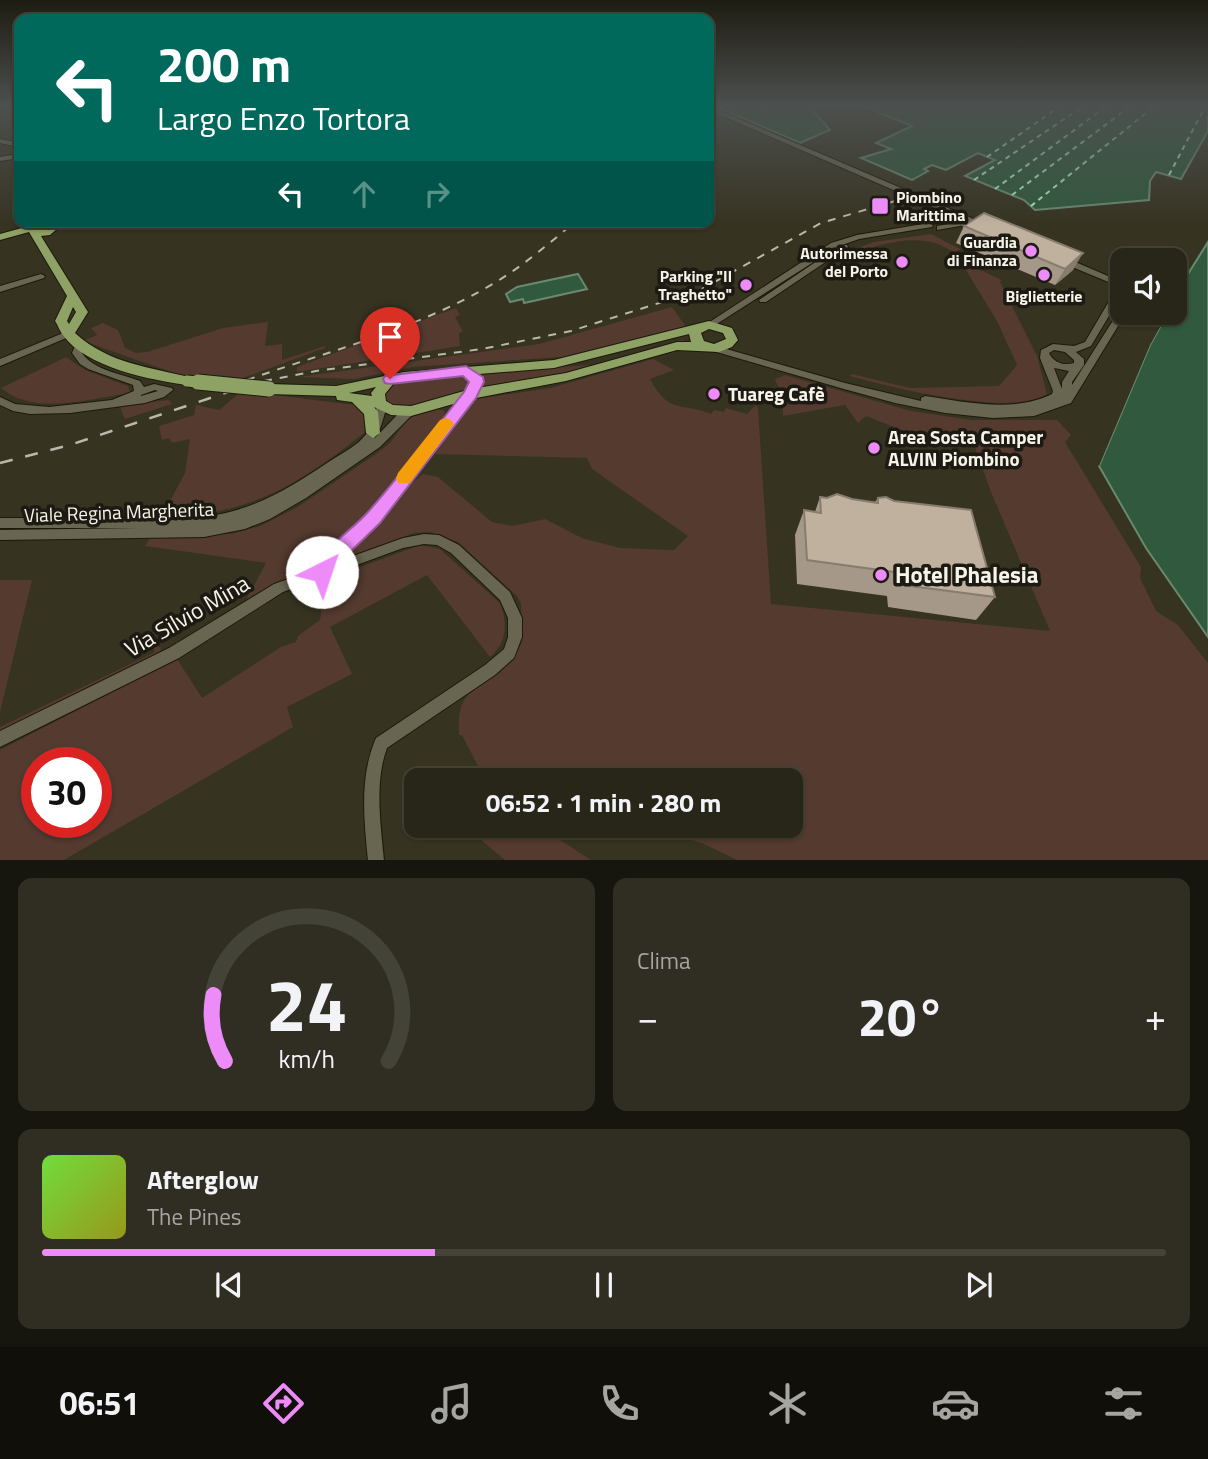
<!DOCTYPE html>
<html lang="it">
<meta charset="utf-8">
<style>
body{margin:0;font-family:"Titillium Web",sans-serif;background:#302e22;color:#f1f3f6;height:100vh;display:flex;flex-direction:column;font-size:26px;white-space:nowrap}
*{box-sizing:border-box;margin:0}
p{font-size:23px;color:#a5a5a2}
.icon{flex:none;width:38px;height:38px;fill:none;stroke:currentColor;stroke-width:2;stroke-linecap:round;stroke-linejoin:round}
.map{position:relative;height:860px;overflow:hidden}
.drawer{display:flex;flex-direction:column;gap:18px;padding:18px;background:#16150e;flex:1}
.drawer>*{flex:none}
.guide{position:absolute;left:14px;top:14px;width:700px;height:214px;border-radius:14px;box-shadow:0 2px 5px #0004,0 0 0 2px #444338;background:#00695c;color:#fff;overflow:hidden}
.tools{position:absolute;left:1110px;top:248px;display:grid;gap:14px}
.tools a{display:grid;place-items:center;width:77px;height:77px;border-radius:14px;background:#282619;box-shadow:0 2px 5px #0004,0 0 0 2px #444338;font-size:35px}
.speed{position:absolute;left:21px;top:747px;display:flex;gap:14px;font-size:35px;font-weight:700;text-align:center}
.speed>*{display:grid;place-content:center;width:91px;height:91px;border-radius:50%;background:#282619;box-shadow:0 2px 5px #0004,0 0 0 2px #444338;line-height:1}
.speed .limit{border:10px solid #d22;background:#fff;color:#111}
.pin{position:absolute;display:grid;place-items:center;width:60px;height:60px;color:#fff;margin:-72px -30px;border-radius:50% 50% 50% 0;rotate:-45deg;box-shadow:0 0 7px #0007}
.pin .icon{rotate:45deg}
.me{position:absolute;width:77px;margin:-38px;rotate:41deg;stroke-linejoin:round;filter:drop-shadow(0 0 5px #0008)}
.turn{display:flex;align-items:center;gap:24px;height:147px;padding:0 28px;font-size:32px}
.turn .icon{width:91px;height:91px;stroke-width:2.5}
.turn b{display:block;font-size:49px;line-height:60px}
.lanes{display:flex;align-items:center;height:66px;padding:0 28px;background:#0003;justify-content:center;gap:35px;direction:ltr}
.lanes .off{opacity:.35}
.big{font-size:52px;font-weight:700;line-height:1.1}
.drawer .tile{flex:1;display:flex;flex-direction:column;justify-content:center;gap:10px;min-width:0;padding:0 24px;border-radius:14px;background:#302e22}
.drawer .dial{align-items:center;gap:0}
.dial svg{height:182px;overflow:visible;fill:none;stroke:#444338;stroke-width:7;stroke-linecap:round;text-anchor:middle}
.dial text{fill:#f1f3f6;stroke:none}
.song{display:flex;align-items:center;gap:21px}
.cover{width:84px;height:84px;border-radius:10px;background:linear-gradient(135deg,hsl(100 70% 55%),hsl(60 70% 35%))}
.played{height:7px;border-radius:4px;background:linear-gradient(90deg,#ed8cf9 35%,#444338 35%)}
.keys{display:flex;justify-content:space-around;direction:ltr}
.heat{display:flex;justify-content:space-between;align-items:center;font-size:38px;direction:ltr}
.drawer .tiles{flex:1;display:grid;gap:18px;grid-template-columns:1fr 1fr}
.tile:last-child{grid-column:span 2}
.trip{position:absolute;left:404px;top:768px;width:399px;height:70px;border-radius:14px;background:#282619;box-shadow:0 2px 5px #0004,0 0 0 2px #444338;font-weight:700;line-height:70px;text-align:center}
.tab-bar{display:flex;height:112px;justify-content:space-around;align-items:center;background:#100f0a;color:#a5a5a2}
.tab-bar .icon{width:49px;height:49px}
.tab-bar .on{color:#ed8cf9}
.tab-bar b{font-size:32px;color:#f1f3f6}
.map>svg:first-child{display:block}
.green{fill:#543a2f;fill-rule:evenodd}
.water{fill:#30593d;stroke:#6b8871;stroke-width:2}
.pier{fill:#363321}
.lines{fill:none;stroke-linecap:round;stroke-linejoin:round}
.ferry{stroke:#abefbf;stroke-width:2;stroke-dasharray:5 4.5;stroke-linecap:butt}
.minor-casing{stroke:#1d1a09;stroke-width:2}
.major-casing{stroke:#1d1a09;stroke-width:2}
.minor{fill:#686551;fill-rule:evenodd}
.major{fill:#8fa265;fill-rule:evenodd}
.rail-far1{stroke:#bab8aa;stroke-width:2;stroke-dasharray:8 8;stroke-linecap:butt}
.rail{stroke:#bab8aa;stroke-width:2.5;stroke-dasharray:13 13;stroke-linecap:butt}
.major-bridge-far1-casing{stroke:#1d1a09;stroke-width:13;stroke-linecap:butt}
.major-bridge-casing{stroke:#1d1a09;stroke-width:17;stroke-linecap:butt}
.major-bridge-far1{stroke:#8fa265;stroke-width:11}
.major-bridge{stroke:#8fa265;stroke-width:15}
.wall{fill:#a59889}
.shaded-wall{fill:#867c6f}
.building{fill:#c0b19f;stroke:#867c6f;stroke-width:2}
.route{fill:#ed8cf9;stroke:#9a5ba2;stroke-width:2}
.slow{fill:#f59e0b}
.poi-dot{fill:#ed8cf9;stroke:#1c1a12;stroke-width:2.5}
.labels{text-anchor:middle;stroke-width:7;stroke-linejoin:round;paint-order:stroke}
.far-poi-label{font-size:16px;font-weight:bold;fill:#f6f4e9;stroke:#1c1a12;text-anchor:end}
.poi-label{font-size:19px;font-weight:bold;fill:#f6f4e9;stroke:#1c1a12;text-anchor:start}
.street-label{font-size:19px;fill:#f6f4e9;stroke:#1c1a12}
.near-poi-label{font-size:23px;font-weight:bold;fill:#f6f4e9;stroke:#1c1a12;text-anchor:start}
.near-street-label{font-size:23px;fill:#f6f4e9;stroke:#1c1a12}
</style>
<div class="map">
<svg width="1208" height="861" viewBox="0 0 1208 861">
<rect width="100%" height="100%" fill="#363321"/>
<path class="green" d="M 931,234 L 960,249 L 956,253 C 949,250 942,245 935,243 C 910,235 873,246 850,255 L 863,264 L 841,254 L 874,242 Z
M 966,252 L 983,260 L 974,267 L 1002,280 L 1000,282 L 1037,356 L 1047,394 C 1013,418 889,387 850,376 L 852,374 L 910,388 L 999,386 L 1017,365 L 997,321 L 964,267 L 974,259 L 964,254 Z
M 672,307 L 687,328 L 575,356 L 412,367 L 354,379 L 298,377 L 539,344 Z
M 456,308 L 460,315 L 455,317 L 463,332 L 459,333 L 460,346 L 297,372 L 297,367 Z
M 268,322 L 265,346 L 282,344 L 282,360 L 325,346 L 325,348 L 240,379 L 177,374 L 83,341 L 97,335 L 91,328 L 103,323 L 118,330 L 125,348 L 136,353 L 147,352 L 223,328 Z
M 682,340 L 686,341 L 555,376 L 482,388 L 484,378 L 481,372 L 591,365 Z
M 66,357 L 85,370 L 128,386 L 130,392 L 125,394 C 86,399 34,416 1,388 Z
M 653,359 L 674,370 L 650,379 C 669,415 682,402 711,414 L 714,410 L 724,412 L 726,408 L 747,414 L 756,405 L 758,409 L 771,604 L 1050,631 L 991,492 L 973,442 L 917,436 L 866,416 L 858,423 L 845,405 L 783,416 L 783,405 L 802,403 L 797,395 C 786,392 778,391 775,379 L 785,375 L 911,411 L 972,420 L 1057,420 L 1071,435 L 1065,442 L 1141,567 L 1140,578 L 1156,611 L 1178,625 L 1208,663 L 1208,860 L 737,860 L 704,844 L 653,826 L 791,826 L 791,780 L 485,780 L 462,735 L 459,735 C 457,693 469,694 501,672 L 498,667 L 515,655 L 522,642 L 521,604 L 517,596 L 458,542 L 430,532 L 414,533 L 355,555 L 348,554 L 377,527 L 409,485 L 423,474 L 438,477 L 492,522 L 512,526 L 545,519 L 582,538 L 620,548 L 674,550 L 688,536 L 592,469 L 587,458 L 435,454 L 475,399 L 550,388 Z
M 459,375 L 468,377 L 471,382 L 463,391 L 406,407 L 397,407 L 385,400 L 384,394 L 390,385 L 398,381 Z
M 242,391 L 355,405 L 368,418 L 364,433 C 299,485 246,517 162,516 L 185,473 L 190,439 L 172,443 L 169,438 L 162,440 L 159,426 L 194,415 L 196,405 L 219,410 Z
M 169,400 L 172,404 L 125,419 L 119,405 Z
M 438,409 L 445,411 L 442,421 L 360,521 L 323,553 L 314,568 L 301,576 L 274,584 L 246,600 L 266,563 L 145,546 L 151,536 L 231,534 L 260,526 L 296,508 L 376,454 L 390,443 L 408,418 Z
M 420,545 L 440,549 L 500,603 C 508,623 507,643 490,657 L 427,575 L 330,627 L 352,674 L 287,707 L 293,727 L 64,860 L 0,861 L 0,750 L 177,659 L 202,698 L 281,647 L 296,642 L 298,636 L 320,620 L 325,580 ZM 37,763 L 96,763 L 96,822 L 37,822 Z
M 0,580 L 32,580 L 0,712 Z
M 155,643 L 161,648 L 160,652 L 0,731 L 0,727 L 155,652 L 152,646 Z
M 478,826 L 551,826 L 554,836 L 591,860 L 505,860 L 482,841 Z"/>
<path class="water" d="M 712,105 L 808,105 L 830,130 L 800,143 Z
M 861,105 L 1208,105 L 1208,131 L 1181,179 L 1156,172 L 1150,181 L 1149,200 L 1035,210 L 1024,200 L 965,176 L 995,160 L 978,153 L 946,170 L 932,165 L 924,169 L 928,171 L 912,180 L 861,158 L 891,149 L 876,143 L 912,126 Z
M 1208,242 L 1208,637 L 1146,548 L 1099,466 L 1150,345 L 1168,313 L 1174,313 L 1174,298 L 1178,290 Z
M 578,274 L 587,289 L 524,303 L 523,299 L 510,302 L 506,294 L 517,287 Z"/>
<path class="pier" d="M 1164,313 L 1168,313 L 1150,345 L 1099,466 L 1096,463 L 1114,427 L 1114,417 L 1146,344 Z"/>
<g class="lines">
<path class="ferry" d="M 987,157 L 1062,105
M 1169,175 L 1206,105
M 974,180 L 1085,105
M 995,189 L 1108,105
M 1012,195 L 1132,105
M 1031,206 L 1156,105"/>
<g class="minor-casing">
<path id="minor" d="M 709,106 L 976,220 L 988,227 L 984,229 L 972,224 L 937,230 L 937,226 L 965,221 L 709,110 Z
M 0,139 L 19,143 L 19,147 L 0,143 Z
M 19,154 L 19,158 L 0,161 L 0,157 Z
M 53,222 L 63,222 L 54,228 L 48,228 L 48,224 Z
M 929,223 L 933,225 L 932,227 L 859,239 L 837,247 L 712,327 L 709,328 L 705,325 L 831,243 L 857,235 Z
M 841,245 L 847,245 L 848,247 L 766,302 L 760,302 L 759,300 Z
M 1060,258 L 1066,258 L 1122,282 L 1122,294 L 1091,346 L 1076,352 L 1084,359 L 1084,365 L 1072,382 L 1072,385 L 1119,311 L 1122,310 L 1122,313 L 1126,313 L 1071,403 L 1034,416 L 993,418 L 945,413 L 895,403 L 844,389 L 713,351 L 711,349 L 716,346 L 845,383 L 921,401 L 921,398 L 925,396 C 966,402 1014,413 1052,394 L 1053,391 L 1040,358 L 1041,350 L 1053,344 L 1074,346 L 1085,342 L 1118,286 L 1060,262 ZM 1054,350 L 1065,352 L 1074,360 L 1074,363 C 1064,366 1054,363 1049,353 ZM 1054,368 L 1069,371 L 1062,382 L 1062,389 Z
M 41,274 L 45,276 L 44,278 L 0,292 L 0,286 Z
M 68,331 L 73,334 L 71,336 L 0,366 L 0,359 Z
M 79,343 L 84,346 L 82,353 C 93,370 122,374 140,381 L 144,387 L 154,384 L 172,388 L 173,390 L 164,397 L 145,403 L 70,413 L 30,414 L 13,411 L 0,405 L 0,397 L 15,404 L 49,407 L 112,400 L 134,391 L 133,385 L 88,369 L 80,364 L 72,353 L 76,344 ZM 155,390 L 158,391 L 141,396 L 141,395 Z
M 471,391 L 475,392 L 476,394 L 475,396 L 369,533 L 344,554 L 339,561 L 403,538 L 424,534 L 439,535 L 459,545 L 510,592 L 522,618 L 522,637 L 514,658 L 495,675 L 387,748 C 374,783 381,825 384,861 L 368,861 C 364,819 359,777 376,738 L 485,665 L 504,649 L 508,637 L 508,618 L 500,600 L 451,553 L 437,545 L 424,544 L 403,548 L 283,592 L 179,658 L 0,747 L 0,731 L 169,648 L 274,584 L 317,569 L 336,546 L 361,525 L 467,392 Z
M 382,402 L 387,406 L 381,426 L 374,439 L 399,413 L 411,407 L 416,411 L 380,447 L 306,498 L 270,519 L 245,529 L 204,537 L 0,540 L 0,530 L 141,528 L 0,528 L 0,518 L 196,518 C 250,512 282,493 327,463 C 337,456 349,450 359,442 L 369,431 L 377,406 Z"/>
</g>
<g class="major-casing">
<path id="major" d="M 44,222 L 58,228 L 50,235 L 41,236 L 88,312 L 75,333 C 111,365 148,366 192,378 L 194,381 L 192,384 L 187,385 C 150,380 85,367 63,335 C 60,332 58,325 55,321 L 67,296 L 29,232 L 0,240 L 0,234 ZM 73,307 L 76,312 L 69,324 L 67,321 Z
M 709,321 L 732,328 L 738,340 L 732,347 L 719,352 L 677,350 L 566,381 L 471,399 L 411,416 L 391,415 L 374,407 L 378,412 L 380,433 L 373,438 L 366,433 L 364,414 L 352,402 L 337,400 L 336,396 L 269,394 L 262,389 L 269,384 L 336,386 L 404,372 L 554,360 ZM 709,329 L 723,333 L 726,339 L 714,344 L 704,341 L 701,333 ZM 689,334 L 691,342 L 677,342 L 566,373 L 471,389 L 411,406 L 393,405 L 386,401 L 385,394 L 394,383 L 404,380 L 554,368 ZM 376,387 L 371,393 L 372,396 L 349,393 Z"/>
</g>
<use href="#minor" class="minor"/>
<use href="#major" class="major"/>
<path class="rail-far1" d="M 0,107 L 16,105
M 247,380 C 326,352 410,331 484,289 C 517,271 546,246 575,222
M 264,381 L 316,371 L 482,349 L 571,331 L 700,290 L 821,223 L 895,201"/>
<path class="rail" d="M 0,463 L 70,445 L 234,390"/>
<g class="major-bridge-far1-casing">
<path id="major-bridge-far1" d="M 187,381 L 216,384"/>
</g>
<g class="major-bridge-casing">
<path id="major-bridge" d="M 198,382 L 269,389"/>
</g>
<use href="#major-bridge-far1" class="major-bridge-far1"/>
<use href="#major-bridge" class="major-bridge"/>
</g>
<path class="wall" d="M 964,226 L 1073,270 L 1055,285 L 956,243 Z
M 820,497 L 852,499 L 875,502 L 878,498 L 995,597 L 976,620 L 888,607 L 887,596 L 797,584 L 795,535 L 804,510 L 815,512 Z"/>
<path class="shaded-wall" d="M 1083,253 L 1073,270 L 1055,285 L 1065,269 Z"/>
<path class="building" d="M 984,213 L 1083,253 L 1065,269 L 964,226 Z
M 837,494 L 852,499 L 878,503 L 878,498 L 886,497 L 894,501 L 971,510 L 995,597 L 903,585 L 901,573 L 807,560 L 804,510 L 821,513 L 820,497 L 827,498 Z"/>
<linearGradient id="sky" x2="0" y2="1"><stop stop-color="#1e1c12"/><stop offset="0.47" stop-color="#4c504e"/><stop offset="1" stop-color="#4c504e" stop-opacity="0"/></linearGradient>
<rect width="1208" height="225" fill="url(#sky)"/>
<path class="route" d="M 466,366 L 483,377 L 484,382 L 476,398 L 380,523 L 347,555 L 329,578 L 322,580 L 315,578 L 313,572 C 324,547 350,532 368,512 C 402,474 432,432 464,392 L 469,382 L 463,376 L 390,384 L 385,383 L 383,379 L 385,376 Z"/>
<path class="slow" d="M 446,418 L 451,420 L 454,424 L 451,428 L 410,483 L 398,483 L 396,478 L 398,473 L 440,420 Z"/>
<g class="poi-dot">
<rect x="871" y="197" width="18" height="18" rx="3.5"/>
<circle cx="1031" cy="251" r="7"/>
<circle cx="902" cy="262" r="7"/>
<circle cx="1044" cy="275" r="7"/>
<circle cx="746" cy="285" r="7"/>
<circle cx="714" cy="394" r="7"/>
<circle cx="874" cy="448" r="7"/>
<circle cx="881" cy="575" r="7"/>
</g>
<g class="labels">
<g class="far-poi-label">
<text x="896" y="203" text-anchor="start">Piombino<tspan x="896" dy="18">Marittima</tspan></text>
<text x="1017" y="248">Guardia<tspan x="1017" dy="18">di Finanza</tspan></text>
<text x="888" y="259">Autorimessa<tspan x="888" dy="18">del Porto</tspan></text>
<text x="732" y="282">Parking "Il<tspan x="732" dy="18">Traghetto"</tspan></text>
<text x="1044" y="302" text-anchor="middle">Biglietterie</text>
</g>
<g class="poi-label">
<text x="728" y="401">Tuareg Cafè</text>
<text x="888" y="444">Area Sosta Camper<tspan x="888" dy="22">ALVIN Piombino</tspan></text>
</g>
<g class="street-label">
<text transform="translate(119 512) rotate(-2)" y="7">Viale Regina Margherita</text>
</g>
<g class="near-poi-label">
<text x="895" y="583">Hotel Phalesia</text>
</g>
<g class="near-street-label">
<text transform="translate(187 616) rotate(-30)" y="8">Via Silvio Mina</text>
</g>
</g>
</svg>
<div class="tools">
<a><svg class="icon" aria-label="sound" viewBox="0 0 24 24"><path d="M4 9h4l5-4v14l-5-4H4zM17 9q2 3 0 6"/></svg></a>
</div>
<div class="speed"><div class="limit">30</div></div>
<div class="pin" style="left:390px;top:379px;background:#d93025"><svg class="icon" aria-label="arrive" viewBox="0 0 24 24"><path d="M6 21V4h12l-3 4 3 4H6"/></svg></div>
<svg class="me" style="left:322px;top:572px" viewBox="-20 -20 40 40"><circle r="19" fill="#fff"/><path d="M0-13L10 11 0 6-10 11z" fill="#ed8cf9"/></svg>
<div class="trip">06:52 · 1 min · 280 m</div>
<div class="guide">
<div class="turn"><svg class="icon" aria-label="left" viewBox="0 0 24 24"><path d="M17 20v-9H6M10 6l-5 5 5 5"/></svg><div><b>200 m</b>Largo Enzo Tortora</div></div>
<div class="lanes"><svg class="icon" aria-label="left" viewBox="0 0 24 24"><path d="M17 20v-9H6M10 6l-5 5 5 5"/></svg><svg class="icon off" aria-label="ahead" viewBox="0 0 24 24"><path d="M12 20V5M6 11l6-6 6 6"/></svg><svg class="icon off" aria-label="right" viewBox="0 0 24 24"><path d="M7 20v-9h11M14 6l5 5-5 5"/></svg></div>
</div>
</div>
<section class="drawer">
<div class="tiles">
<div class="tile dial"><svg viewBox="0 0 100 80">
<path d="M14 69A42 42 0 1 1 86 69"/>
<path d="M14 69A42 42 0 0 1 9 40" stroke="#ed8cf9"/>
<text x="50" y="56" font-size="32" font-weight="700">24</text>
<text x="50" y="72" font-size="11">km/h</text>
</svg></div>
<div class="tile"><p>Clima</p>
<div class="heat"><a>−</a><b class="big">20°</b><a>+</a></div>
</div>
<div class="tile">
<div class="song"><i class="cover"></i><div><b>Afterglow</b><p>The Pines</p></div></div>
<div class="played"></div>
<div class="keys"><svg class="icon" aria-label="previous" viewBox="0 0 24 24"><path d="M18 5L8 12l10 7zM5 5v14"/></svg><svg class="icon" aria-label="pause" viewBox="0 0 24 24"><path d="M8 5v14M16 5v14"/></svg><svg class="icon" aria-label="next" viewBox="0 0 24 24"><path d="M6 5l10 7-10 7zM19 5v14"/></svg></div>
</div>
</div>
</section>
<nav class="tab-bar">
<b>06:51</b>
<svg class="icon on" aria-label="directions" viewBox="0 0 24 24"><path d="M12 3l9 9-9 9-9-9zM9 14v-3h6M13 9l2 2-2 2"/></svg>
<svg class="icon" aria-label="music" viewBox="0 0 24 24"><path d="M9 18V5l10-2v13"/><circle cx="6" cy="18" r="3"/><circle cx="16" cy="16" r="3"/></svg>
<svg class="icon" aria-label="phone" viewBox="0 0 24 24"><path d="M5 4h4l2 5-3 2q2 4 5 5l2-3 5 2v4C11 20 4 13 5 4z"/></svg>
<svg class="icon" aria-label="climate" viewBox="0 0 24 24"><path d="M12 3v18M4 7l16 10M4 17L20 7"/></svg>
<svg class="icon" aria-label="car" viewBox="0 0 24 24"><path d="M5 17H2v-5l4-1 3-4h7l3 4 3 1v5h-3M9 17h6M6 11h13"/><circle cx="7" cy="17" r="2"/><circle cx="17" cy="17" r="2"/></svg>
<svg class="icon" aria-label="filters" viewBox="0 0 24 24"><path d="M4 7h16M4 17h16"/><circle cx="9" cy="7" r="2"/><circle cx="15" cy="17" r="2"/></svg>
</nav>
